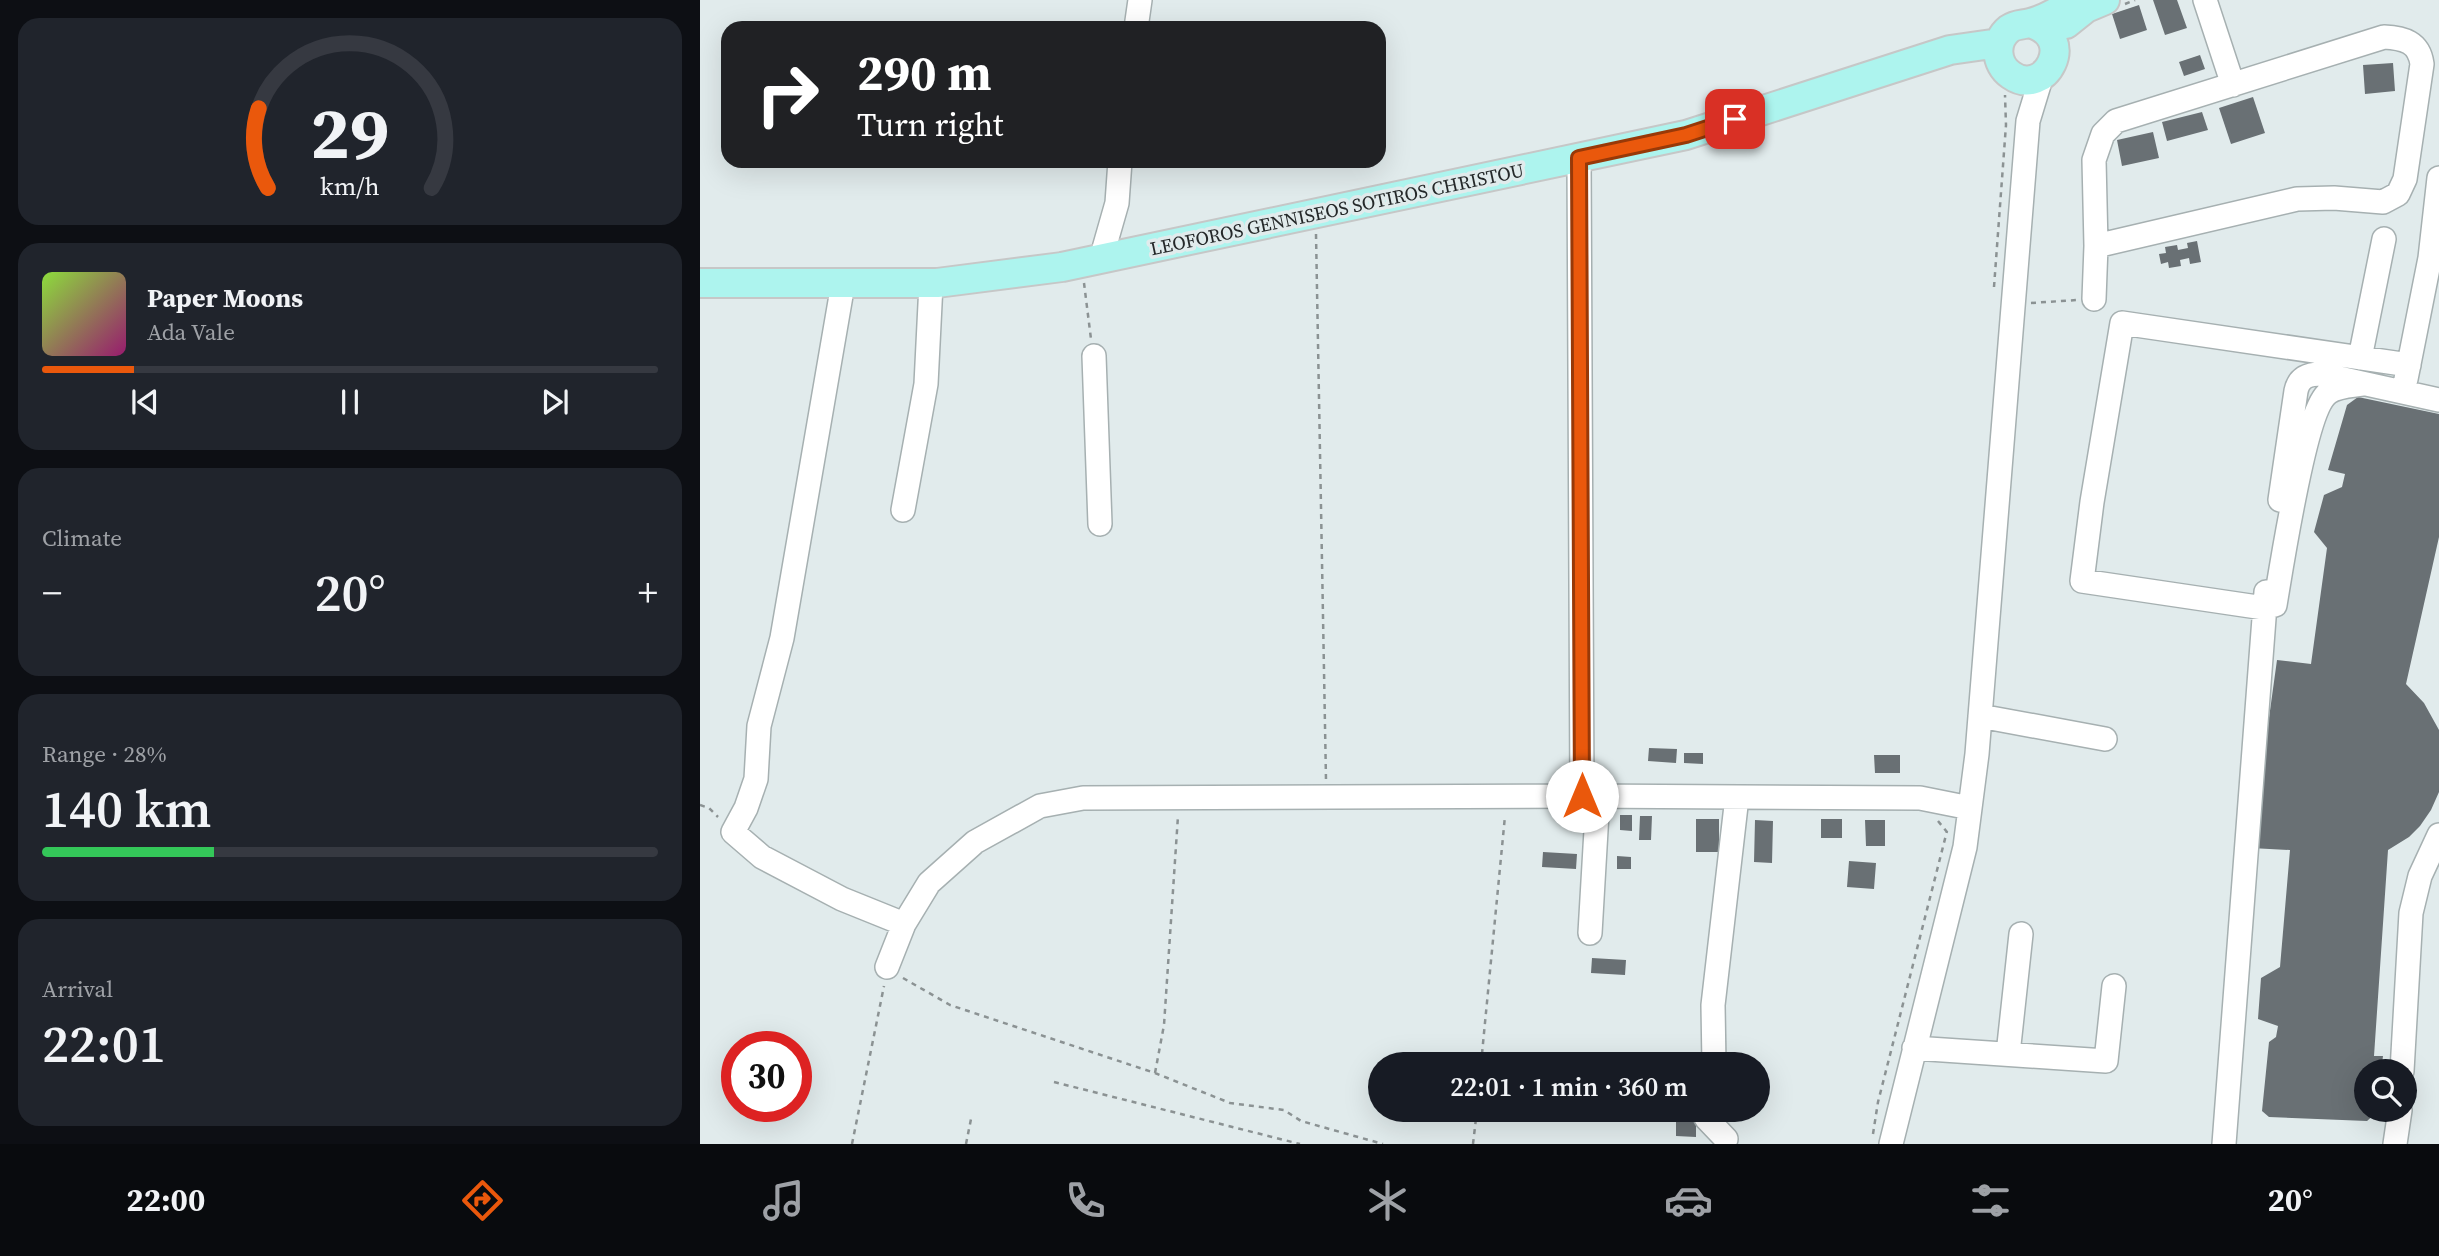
<!DOCTYPE html>
<meta charset="utf-8">
<style>
body{margin:0;font-family:"Source Serif 4",serif;background:#20242c;color:#f1f3f6;height:100vh;display:flex;flex-direction:column;font-size:26px;white-space:nowrap}
*{box-sizing:border-box;margin:0}
p{font-size:23px;color:#9ea1a6}
.icon{flex:none;width:38px;height:38px;fill:none;stroke:currentColor;stroke-width:2;stroke-linecap:round;stroke-linejoin:round}
.map{position:relative;flex:1;overflow:hidden}
.panel{display:flex;flex-direction:column;gap:18px;padding:18px;background:#0d0f14;width:700px}
.panel>*{flex:none}
.top-card{position:absolute;left:21px;top:21px;width:665px;height:147px;border-radius:21px;box-shadow:0 7px 28px #0002;background:#202124;color:#fff;overflow:hidden}
.tools{position:absolute;left:1654px;top:1059px;display:grid;gap:14px}
.tools a{display:grid;place-items:center;width:63px;height:63px;border-radius:50%;background:#171b24;box-shadow:0 7px 28px #0002;font-size:35px}
.speed{position:absolute;left:21px;top:1031px;display:flex;gap:14px;font-size:35px;font-weight:700;text-align:center}
.speed>*{display:grid;place-content:center;width:91px;height:91px;border-radius:50%;background:#171b24;box-shadow:0 7px 28px #0002;line-height:1}
.speed .limit{border:10px solid #d22;background:#fff;color:#111}
.pin{position:absolute;display:grid;place-items:center;width:60px;height:60px;color:#fff;margin:-30px;border-radius:14px;box-shadow:0 4px 10px #0006}
.me{position:absolute;width:77px;margin:-38px;rotate:0deg;stroke-linejoin:round;filter:drop-shadow(0 0 5px #0008)}
.turn{display:flex;align-items:center;gap:24px;height:147px;padding:0 21px;font-size:32px}
.turn .icon{width:91px;height:91px;stroke-width:2.5}
.turn b{display:block;font-size:49px;line-height:60px}
.big{font-size:52px;font-weight:600;line-height:1.1}
.panel .widget{flex:1;display:flex;flex-direction:column;justify-content:center;gap:10px;min-width:0;padding:0 24px;border-radius:21px;background:#20242c}
.panel .dial{align-items:center;gap:0}
.dial svg{height:182px;overflow:visible;fill:none;stroke:#363941;stroke-width:7;stroke-linecap:round;text-anchor:middle}
.dial text{fill:#f1f3f6;stroke:none}
.song{display:flex;align-items:center;gap:21px}
.cover{width:84px;height:84px;border-radius:10px;background:linear-gradient(135deg,hsl(90 70% 55%),hsl(320 70% 35%))}
.played{height:7px;border-radius:4px;background:linear-gradient(90deg,#ea580c 15%,#363941 15%)}
.keys{display:flex;justify-content:space-around;direction:ltr}
.heat{display:flex;justify-content:space-between;align-items:center;font-size:38px;direction:ltr}
.charge{height:10px;border-radius:5px;background:linear-gradient(90deg,#34c759 28%,#363941 0)}
.trip{position:absolute;left:668px;top:1052px;width:402px;height:70px;border-radius:35px;background:#171b24;box-shadow:0 7px 28px #0002;font-weight:600;line-height:70px;text-align:center}
.menu{display:flex;height:112px;justify-content:space-around;align-items:center;background:#090b0e;color:#9ea1a6}
.menu .icon{width:49px;height:49px}
.menu .active{color:#ea580c}
.menu b{font-size:32px;color:#f1f3f6}
main{display:flex;flex:1;min-height:0}
.map>svg:first-child{display:block}
.building{fill:#697074}
.lines{fill:none;stroke-linecap:round;stroke-linejoin:round}
.minor-casing{stroke:#a6b0b1;stroke-width:26}
.major-casing{stroke:#c6c7c7;stroke-width:32}
.path{stroke:#8b9293;stroke-width:2.5;stroke-dasharray:5 5;stroke-linecap:butt}
.minor{stroke:#fff;stroke-width:23}
.major{stroke:#adf4ee;stroke-width:28}
.route-casing{stroke:#983908;stroke-width:18}
.route{stroke:#ea580c;stroke-width:12}
.labels{text-anchor:middle;stroke-width:7;stroke-linejoin:round;paint-order:stroke}
.street-label{font-size:19px;fill:#242829;stroke:#e1ebec}
</style>
<main>
<section class="panel">
<div class="widget dial"><svg viewBox="0 0 100 80">
<path d="M14 69A42 42 0 1 1 86 69"/>
<path d="M14 69A42 42 0 0 1 10 34" stroke="#ea580c"/>
<text x="50" y="56" font-size="32" font-weight="700">29</text>
<text x="50" y="72" font-size="11">km/h</text>
</svg></div>
<div class="widget">
<div class="song"><i class="cover"></i><div><b>Paper Moons</b><p>Ada Vale</p></div></div>
<div class="played"></div>
<div class="keys"><svg class="icon" aria-label="previous" viewBox="0 0 24 24"><path d="M18 5L8 12l10 7zM5 5v14"/></svg><svg class="icon" aria-label="pause" viewBox="0 0 24 24"><path d="M8 5v14M16 5v14"/></svg><svg class="icon" aria-label="next" viewBox="0 0 24 24"><path d="M6 5l10 7-10 7zM19 5v14"/></svg></div>
</div>
<div class="widget"><p>Climate</p>
<div class="heat"><a>−</a><b class="big">20°</b><a>+</a></div>
</div>
<div class="widget"><p>Range · 28%</p><b class="big">140 km</b><div class="charge"></div></div>
<div class="widget"><p>Arrival</p><b class="big">22:01</b></div>
</section>
<div class="map">
<svg width="1739" height="1144" viewBox="0 0 1739 1144">
<rect width="100%" height="100%" fill="#e1ebec"/>
<path class="building" d="M 1453,0 L 1477,0 L 1487,28 L 1465,35 Z
M 1439,5 L 1447,30 L 1420,39 L 1412,14 Z
M 1500,55 L 1505,69 L 1484,76 L 1479,62 Z
M 1693,63 L 1695,91 L 1665,94 L 1663,65 Z
M 1553,97 L 1565,133 L 1531,144 L 1519,108 Z
M 1502,112 L 1508,130 L 1467,141 L 1462,122 Z
M 1453,132 L 1459,158 L 1422,166 L 1417,140 Z
M 1497,241 L 1501,262 L 1490,264 L 1489,258 L 1480,260 L 1481,266 L 1469,268 L 1468,262 L 1461,264 L 1459,254 L 1466,253 L 1465,247 L 1477,245 L 1478,250 L 1488,248 L 1487,243 Z
M 1658,397 L 1739,414 L 1739,537 L 1706,684 L 1724,703 L 1739,730 L 1739,792 L 1731,810 L 1720,826 L 1709,837 L 1688,850 L 1674,1056 L 1683,1056 L 1681,1071 L 1666,1071 L 1666,1110 L 1677,1110 L 1677,1112 L 1667,1121 L 1569,1117 L 1562,1111 L 1569,1042 L 1576,1037 L 1578,1026 L 1558,1019 L 1561,978 L 1580,967 L 1590,850 L 1551,848 L 1577,660 L 1611,664 L 1627,548 L 1614,532 L 1624,495 L 1642,487 L 1645,474 L 1628,470 L 1647,405 Z
M 949,748 L 977,749 L 976,763 L 948,761 Z
M 984,753 L 1003,753 L 1003,764 L 984,763 Z
M 1174,755 L 1200,755 L 1200,773 L 1175,773 Z
M 920,815 L 932,815 L 932,831 L 920,830 Z
M 940,816 L 952,816 L 951,840 L 939,840 Z
M 996,819 L 1019,819 L 1019,852 L 996,852 Z
M 1121,819 L 1142,819 L 1142,838 L 1121,838 Z
M 1055,820 L 1073,821 L 1072,863 L 1054,862 Z
M 1165,820 L 1185,820 L 1185,846 L 1166,846 Z
M 843,852 L 877,854 L 876,869 L 842,867 Z
M 917,856 L 931,857 L 931,869 L 917,869 Z
M 1149,861 L 1176,863 L 1174,889 L 1147,887 Z
M 892,958 L 926,960 L 925,975 L 891,973 Z
M 976,1119 L 996,1120 L 996,1137 L 976,1136 Z"/>
<g class="lines">
<g class="minor-casing">
<path id="minor" d="M 1505,0 L 1533,85
M 436,28 L 440,0
M 879,158 L 882,796
M 401,259 L 417,203 L 420,161
M 143,284 L 82,638 L 59,726 L 56,779 L 46,808 L 33,832 L 62,857 L 142,899 L 204,924
M 1394,299 L 1396,246 L 1394,160 L 1403,134 L 1416,121 L 1684,37 C 1704,38 1719,42 1722,64 L 1705,179 L 1698,194 L 1683,202 L 1634,198 L 1597,199 L 1396,246
M 394,356 L 400,524
M 1660,358 L 1684,239
M 1706,379 L 1730,258 L 1739,178
M 1664,384 C 1652,386 1637,386 1628,393 C 1605,410 1581,570 1575,605 L 1564,608 L 1382,581 L 1392,502 L 1422,323 L 1709,365
M 1580,500 L 1596,391 C 1599,377 1608,374 1621,374 L 1739,400
M 203,510 L 226,384 L 231,284
M 1280,716 L 1405,739
M 890,933 L 898,796
M 187,967 L 204,924 L 229,883 L 275,842 L 340,806 L 383,798 L 882,796 L 1220,798 L 1270,808
M 1214,1048 L 1406,1061 L 1414,986
M 1308,1054 L 1321,934
M 1014,1064 L 1013,1005 L 1037,797
M 1702,1071 L 1711,913 L 1720,876 L 1739,835
M 1008,1110 L 1006,1118 L 1026,1139
M 1191,1144 L 1265,847 L 1277,754 L 1328,121 L 1342,75
M 1524,1144 L 1566,592
M 1695,1144 L 1700,1110"/>
</g>
<g class="major-casing">
<path id="major" d="M 1330,23 C 1379,37 1345,99 1311,75 C 1295,64 1294,41 1309,29 C 1316,24 1322,25 1330,23 C 1346,20 1364,7 1378,0
M 1366,24 L 1386,8 L 1405,0
M 0,283 L 237,283 L 362,267 L 986,135 L 1250,50 L 1299,43"/>
</g>
<path class="path" d="M 1425,4 L 1435,0
M 616,234 L 626,780
M 384,283 L 391,339
M 1294,287 L 1306,125 L 1305,95
M 1331,303 L 1377,300
M 0,805 L 9,808 L 18,817
M 1238,821 L 1247,832
M 203,978 L 250,1005 L 455,1073 L 530,1103 L 584,1110 L 601,1121 L 683,1144
M 781,1064 L 805,816
M 455,1073 L 464,1025 L 478,816
M 354,1082 L 600,1144
M 1173,1134 L 1178,1102 L 1247,831
M 152,1144 L 184,986
M 266,1144 L 271,1119
M 773,1144 L 777,1110"/>
<use href="#minor" class="minor"/>
<use href="#major" class="major"/>
</g>
<g class="lines">
<g class="route-casing">
<path id="route" d="M 882,796 L 879,158 L 986,135 L 1035,119"/>
</g>
<use href="#route" class="route"/>
</g>
<g class="labels">
<g class="street-label">
<text transform="translate(637 209) rotate(-12)" y="7">LEOFOROS GENNISEOS SOTIROS CHRISTOU</text>
</g>
</g>
</svg>
<div class="tools">
<a><svg class="icon" aria-label="search" viewBox="0 0 24 24"><circle cx="10" cy="10" r="6"/><path d="M15 15l6 6"/></svg></a>
</div>
<div class="speed"><div class="limit">30</div></div>
<div class="pin" style="left:1035px;top:119px;background:#d93025"><svg class="icon" aria-label="arrive" viewBox="0 0 24 24"><path d="M6 21V4h12l-3 4 3 4H6"/></svg></div>
<svg class="me" style="left:882px;top:796px" viewBox="-20 -20 40 40"><circle r="19" fill="#fff"/><path d="M0-13L10 11 0 6-10 11z" fill="#ea580c"/></svg>
<div class="trip">22:01 · 1 min · 360 m</div>
<div class="top-card">
<div class="turn"><svg class="icon" aria-label="right" viewBox="0 0 24 24"><path d="M7 20v-9h11M14 6l5 5-5 5"/></svg><div><b>290 m</b>Turn right</div></div>
</div>
</div>
</main>
<nav class="menu">
<b>22:00</b>
<svg class="icon active" aria-label="directions" viewBox="0 0 24 24"><path d="M12 3l9 9-9 9-9-9zM9 14v-3h6M13 9l2 2-2 2"/></svg>
<svg class="icon" aria-label="music" viewBox="0 0 24 24"><path d="M9 18V5l10-2v13"/><circle cx="6" cy="18" r="3"/><circle cx="16" cy="16" r="3"/></svg>
<svg class="icon" aria-label="phone" viewBox="0 0 24 24"><path d="M5 4h4l2 5-3 2q2 4 5 5l2-3 5 2v4C11 20 4 13 5 4z"/></svg>
<svg class="icon" aria-label="climate" viewBox="0 0 24 24"><path d="M12 3v18M4 7l16 10M4 17L20 7"/></svg>
<svg class="icon" aria-label="car" viewBox="0 0 24 24"><path d="M5 17H2v-5l4-1 3-4h7l3 4 3 1v5h-3M9 17h6M6 11h13"/><circle cx="7" cy="17" r="2"/><circle cx="17" cy="17" r="2"/></svg>
<svg class="icon" aria-label="filters" viewBox="0 0 24 24"><path d="M4 7h16M4 17h16"/><circle cx="9" cy="7" r="2"/><circle cx="15" cy="17" r="2"/></svg>
<b>20°</b>
</nav>
